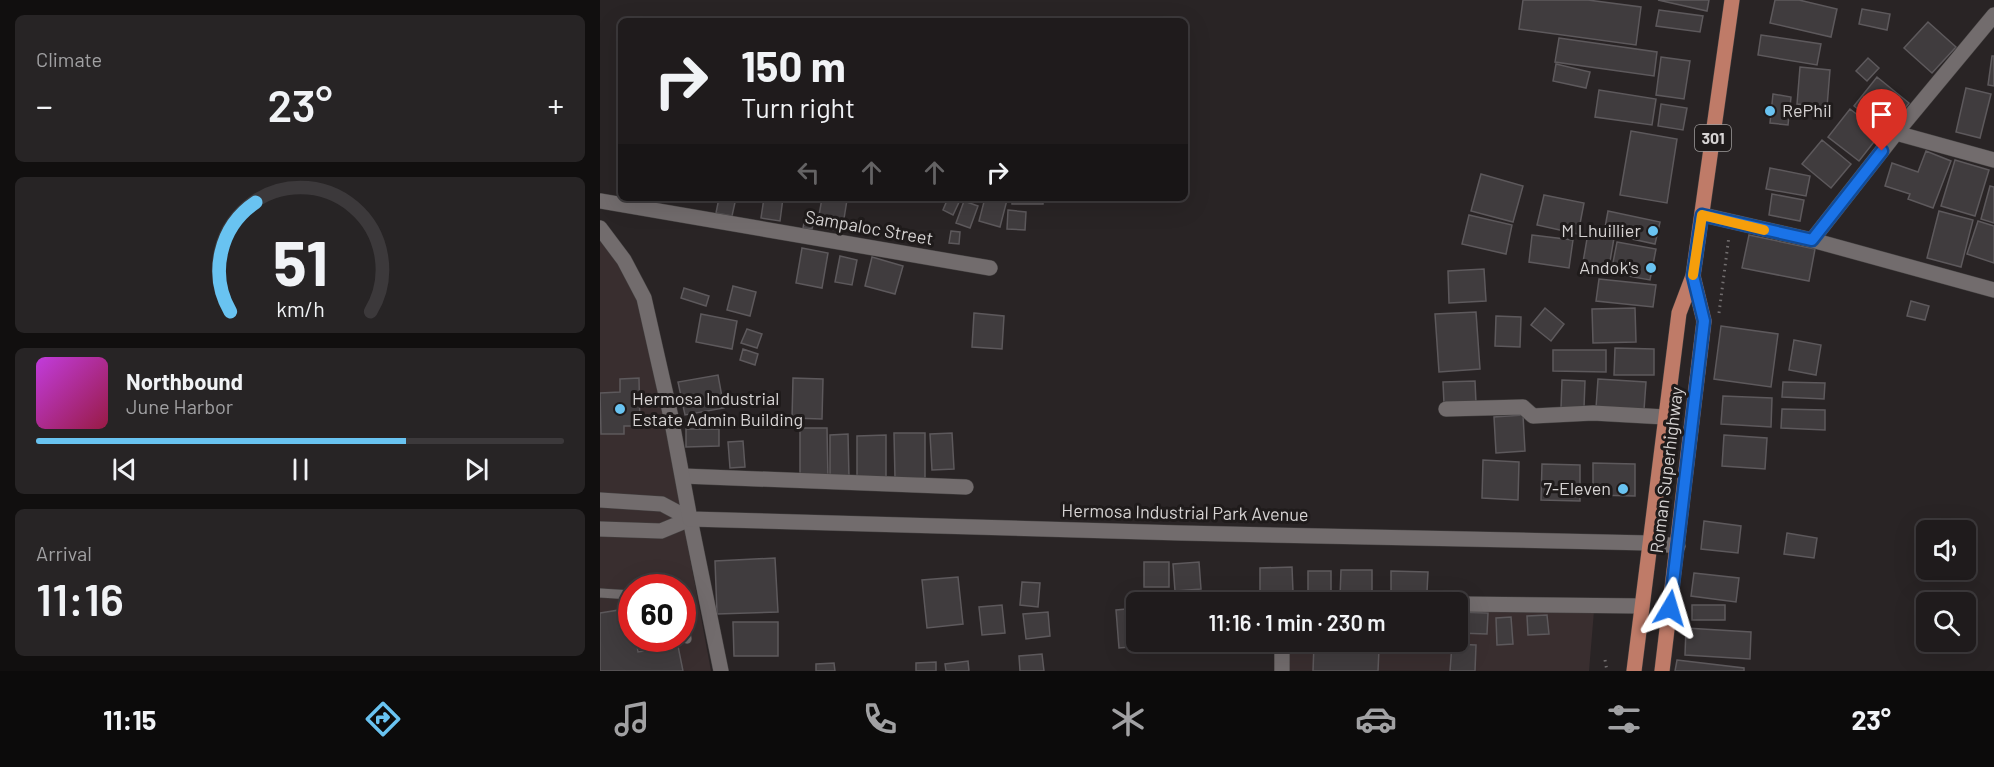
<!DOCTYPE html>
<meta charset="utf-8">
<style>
body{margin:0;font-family:Barlow,sans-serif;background:#272425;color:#f1f3f6;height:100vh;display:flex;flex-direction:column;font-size:22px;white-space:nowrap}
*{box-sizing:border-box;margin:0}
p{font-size:20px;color:#a1a1a3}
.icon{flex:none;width:33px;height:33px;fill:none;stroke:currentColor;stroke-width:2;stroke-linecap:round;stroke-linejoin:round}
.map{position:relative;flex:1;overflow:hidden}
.side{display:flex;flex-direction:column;gap:15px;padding:15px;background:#110f0f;width:600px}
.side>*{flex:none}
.top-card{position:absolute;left:18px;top:18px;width:570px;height:183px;border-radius:9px;box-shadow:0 6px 24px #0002,0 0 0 2px #3c393b;background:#1f1b1c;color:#f1f3f6;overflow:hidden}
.buttons{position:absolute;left:1316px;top:520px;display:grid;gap:12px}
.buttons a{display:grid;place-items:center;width:60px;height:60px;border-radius:9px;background:#1f1b1c;box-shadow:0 6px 24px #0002,0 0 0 2px #3c393b;font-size:30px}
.speed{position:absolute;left:18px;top:574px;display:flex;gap:12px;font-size:30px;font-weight:700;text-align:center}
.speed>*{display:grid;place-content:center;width:78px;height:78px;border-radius:50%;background:#1f1b1c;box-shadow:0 6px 24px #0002,0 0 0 2px #3c393b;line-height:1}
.speed .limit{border:9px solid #d22;background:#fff;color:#111}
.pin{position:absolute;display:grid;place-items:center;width:51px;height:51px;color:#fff;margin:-62px -26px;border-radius:50% 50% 50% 0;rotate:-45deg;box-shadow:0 0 6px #0007}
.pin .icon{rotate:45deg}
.me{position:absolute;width:66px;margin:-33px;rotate:7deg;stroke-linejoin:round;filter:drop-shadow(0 0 4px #0008)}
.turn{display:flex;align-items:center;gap:21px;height:126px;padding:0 24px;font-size:27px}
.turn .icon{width:78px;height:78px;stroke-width:2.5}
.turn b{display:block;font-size:42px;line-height:51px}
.lanes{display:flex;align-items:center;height:57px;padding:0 24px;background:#0003;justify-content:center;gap:30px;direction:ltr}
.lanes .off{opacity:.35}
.big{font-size:45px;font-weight:600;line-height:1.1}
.side .card{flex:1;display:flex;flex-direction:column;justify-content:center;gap:9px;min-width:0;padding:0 21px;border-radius:9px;background:#272425}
.side .dial{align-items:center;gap:0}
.dial svg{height:156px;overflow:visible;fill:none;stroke:#3c393b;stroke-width:7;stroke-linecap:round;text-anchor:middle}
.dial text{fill:#f1f3f6;stroke:none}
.song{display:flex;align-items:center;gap:18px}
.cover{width:72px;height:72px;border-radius:9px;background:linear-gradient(135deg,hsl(290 70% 55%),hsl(340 70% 35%))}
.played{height:6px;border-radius:3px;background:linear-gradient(90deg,#69c3f1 70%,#3c393b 70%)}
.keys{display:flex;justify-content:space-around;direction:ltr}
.heat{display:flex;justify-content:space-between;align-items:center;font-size:33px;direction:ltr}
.trip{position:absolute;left:526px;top:592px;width:342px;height:60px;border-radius:9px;background:#1f1b1c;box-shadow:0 6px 24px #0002,0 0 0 2px #3c393b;font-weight:600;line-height:60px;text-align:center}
.menu{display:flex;height:96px;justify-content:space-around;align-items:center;background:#0c0b0b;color:#a1a1a3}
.menu .icon{width:42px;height:42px}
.menu .selected{color:#69c3f1}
.menu b{font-size:27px;color:#f1f3f6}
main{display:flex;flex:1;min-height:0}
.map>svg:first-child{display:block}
.built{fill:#392e2f;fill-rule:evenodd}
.building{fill:#403c3e;stroke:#5d595c;stroke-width:1.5}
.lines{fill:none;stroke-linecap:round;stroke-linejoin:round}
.lane-casing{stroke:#444141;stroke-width:10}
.street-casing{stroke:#444141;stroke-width:16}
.secondary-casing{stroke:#444141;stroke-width:16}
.primary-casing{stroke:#444141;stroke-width:16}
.path{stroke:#726e6f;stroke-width:3;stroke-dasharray:1.5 4.5;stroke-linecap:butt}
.lane{stroke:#726c6d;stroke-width:9}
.street{stroke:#726c6d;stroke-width:15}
.secondary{stroke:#726c6d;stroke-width:15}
.primary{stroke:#bf7b68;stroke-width:15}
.route-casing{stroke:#114b97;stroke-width:15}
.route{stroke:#1a73e8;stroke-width:10}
.slow{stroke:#f59e0b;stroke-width:10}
.poi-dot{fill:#69c3f1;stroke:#1f1b1b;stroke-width:2}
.labels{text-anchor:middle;stroke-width:6;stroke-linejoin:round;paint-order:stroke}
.shield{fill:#1f1b1b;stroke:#9f9c9c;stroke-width:1.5}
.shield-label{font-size:16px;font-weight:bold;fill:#d6d3d3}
.poi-label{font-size:18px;fill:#d6d3d3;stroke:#1f1b1b;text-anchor:end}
.street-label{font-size:18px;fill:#d6d3d3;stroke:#1f1b1b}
</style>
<main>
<section class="side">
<div class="card"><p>Climate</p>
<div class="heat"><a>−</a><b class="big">23°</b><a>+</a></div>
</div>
<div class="card dial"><svg viewBox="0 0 100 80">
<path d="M14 69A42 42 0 1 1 86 69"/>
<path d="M14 69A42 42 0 0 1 27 13" stroke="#69c3f1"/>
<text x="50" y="56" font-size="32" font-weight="700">51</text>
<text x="50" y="72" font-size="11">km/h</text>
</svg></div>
<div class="card">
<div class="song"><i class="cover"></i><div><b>Northbound</b><p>June Harbor</p></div></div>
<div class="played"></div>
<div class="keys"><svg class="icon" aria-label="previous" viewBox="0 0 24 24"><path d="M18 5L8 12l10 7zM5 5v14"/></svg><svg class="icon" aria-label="pause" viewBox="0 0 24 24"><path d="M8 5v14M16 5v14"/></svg><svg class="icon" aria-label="next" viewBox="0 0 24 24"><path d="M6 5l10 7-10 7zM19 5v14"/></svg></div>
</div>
<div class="card"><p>Arrival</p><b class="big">11:16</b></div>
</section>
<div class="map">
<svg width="1394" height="671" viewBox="0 0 1394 671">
<rect width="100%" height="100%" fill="#292425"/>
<path class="built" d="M 0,241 L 20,263 L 43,305 L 111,671 L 0,671 ZM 32,588 L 82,588 L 82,639 L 32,639 Z
M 858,610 L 994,611 L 989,671 L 689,671 L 690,642 L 858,642 Z"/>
<path class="building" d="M 923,0 L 988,0 L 1041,7 L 1036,45 L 919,29 Z
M 1058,0 L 1109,0 L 1107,11 Z
M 1175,0 L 1199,0 L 1237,9 L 1231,37 L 1170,23 Z
M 1262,9 L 1290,14 L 1287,30 L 1259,24 Z
M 1059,10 L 1103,16 L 1100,32 L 1056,26 Z
M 1328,22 L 1356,47 L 1332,73 L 1304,48 Z
M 1161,35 L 1221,44 L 1217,65 L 1158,55 Z
M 959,38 L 1057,52 L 1054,76 L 955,62 Z
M 1392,56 L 1394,56 L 1394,86 L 1388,85 Z
M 1061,57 L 1090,61 L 1084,99 L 1056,95 Z
M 1268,58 L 1279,68 L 1267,81 L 1256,71 Z
M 956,64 L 990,72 L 986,88 L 953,81 Z
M 1200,67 L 1230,70 L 1227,107 L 1197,104 Z
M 1277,77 L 1309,103 L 1287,132 L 1254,106 Z
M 1366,88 L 1391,94 L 1380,138 L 1356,132 Z
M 999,90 L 1056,99 L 1052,125 L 995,117 Z
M 1173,94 L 1191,97 L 1188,125 L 1170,123 Z
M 1061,104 L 1087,108 L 1083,130 L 1058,126 Z
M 1250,109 L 1281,133 L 1259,161 L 1228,137 Z
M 1031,131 L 1077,139 L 1067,203 L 1020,195 Z
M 1222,140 L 1251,164 L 1231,188 L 1202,164 Z
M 1326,151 L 1351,161 L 1333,208 L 1308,199 L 1310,194 L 1285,186 L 1292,163 L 1318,172 Z
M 1355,160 L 1389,170 L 1375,216 L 1341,206 Z
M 1170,168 L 1210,176 L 1206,196 L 1166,189 Z
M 881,174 L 923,186 L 913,222 L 871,211 Z
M 1390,186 L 1394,187 L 1394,223 L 1381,219 Z
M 1172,194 L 1204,200 L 1200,221 L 1169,215 Z
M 944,195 L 984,203 L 978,234 L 937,225 Z
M 119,198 L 136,198 L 132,216 L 116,213 Z
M 164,198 L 183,198 L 180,221 L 161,218 Z
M 222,198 L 247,200 L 242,231 L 217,227 Z
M 348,198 L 361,198 L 353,215 L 343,210 Z
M 385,198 L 407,200 L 400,227 L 379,221 Z
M 412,198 L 443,198 L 443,204 L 412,204 Z
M 364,201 L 378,206 L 370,228 L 356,223 Z
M 408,210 L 426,212 L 425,230 L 407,229 Z
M 1008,211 L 1060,222 L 1055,244 L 1004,233 Z
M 1339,211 L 1373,220 L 1361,267 L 1327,258 Z
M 206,213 L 215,215 L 212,229 L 203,228 Z
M 869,215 L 912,225 L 906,254 L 862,244 Z
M 1378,221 L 1394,226 L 1394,263 L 1367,254 Z
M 351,231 L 360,232 L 359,244 L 349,243 Z
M 988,233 L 1014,238 L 1008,273 L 982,268 Z
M 932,235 L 973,240 L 969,268 L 929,262 Z
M 1149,235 L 1215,249 L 1209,281 L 1142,268 Z
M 1017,242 L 1056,249 L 1050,280 L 1011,273 Z
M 202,248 L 228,253 L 222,288 L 196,283 Z
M 240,256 L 257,260 L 252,285 L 235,282 Z
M 272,257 L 303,266 L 295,294 L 265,286 Z
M 884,269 L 886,301 L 849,303 L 848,271 Z
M 999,279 L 1056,285 L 1053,307 L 996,301 Z
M 133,286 L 156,292 L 150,316 L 127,310 Z
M 84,288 L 109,296 L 106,306 L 81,298 Z
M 1311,301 L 1329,306 L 1325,320 L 1307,316 Z
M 945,308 L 964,324 L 951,341 L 931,325 Z
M 1035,308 L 1036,342 L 993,343 L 992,309 Z
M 876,312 L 880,369 L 839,372 L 835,314 Z
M 374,313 L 404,316 L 402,349 L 372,347 Z
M 101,314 L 137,321 L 132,349 L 96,342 Z
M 896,316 L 921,317 L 920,347 L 895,346 Z
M 1121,326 L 1178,334 L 1171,387 L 1114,379 Z
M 147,329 L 162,334 L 157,348 L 141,343 Z
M 1194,340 L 1221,345 L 1216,375 L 1189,370 Z
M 1015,348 L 1054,349 L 1054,375 L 1014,375 Z
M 143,349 L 158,354 L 155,365 L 140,360 Z
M 953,350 L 1006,350 L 1006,372 L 953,371 Z
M 118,375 L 124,408 L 85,415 L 78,382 Z
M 39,378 L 40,426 L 24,426 L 24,434 L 1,434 L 0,393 L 20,392 L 20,379 Z
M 193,378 L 223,379 L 222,419 L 192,418 Z
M 998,379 L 1046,382 L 1044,410 L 996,408 Z
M 962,380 L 985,381 L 984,408 L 961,408 Z
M 875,381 L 876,403 L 844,404 L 843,382 Z
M 1183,382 L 1225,383 L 1224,399 L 1182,397 Z
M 1123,396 L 1172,398 L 1171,427 L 1121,424 Z
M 1182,409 L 1225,410 L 1225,430 L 1181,428 Z
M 923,415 L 925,451 L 896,453 L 894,417 Z
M 200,428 L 227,428 L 228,479 L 200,479 Z
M 86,429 L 119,429 L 119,446 L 86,447 Z
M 294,433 L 325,433 L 325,478 L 295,478 Z
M 352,433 L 354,469 L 332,470 L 330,434 Z
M 248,434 L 249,477 L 230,477 L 230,435 Z
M 286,435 L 286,478 L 257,478 L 257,436 Z
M 1124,435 L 1167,438 L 1165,469 L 1122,466 Z
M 143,441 L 145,467 L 130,468 L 128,442 Z
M 883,460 L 919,462 L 918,500 L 882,498 Z
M 993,463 L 1035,464 L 1035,496 L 993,495 Z
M 942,464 L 980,465 L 980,501 L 941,500 Z
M 1104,521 L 1141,526 L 1138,553 L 1101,549 Z
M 1187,533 L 1217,538 L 1214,558 L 1184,554 Z
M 175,558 L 178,612 L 117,614 L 115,561 Z
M 544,562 L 569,562 L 569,587 L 544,587 Z
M 599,562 L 601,589 L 575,591 L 573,564 Z
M 692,567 L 693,592 L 660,592 L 660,568 Z
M 741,570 L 772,570 L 772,597 L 740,597 Z
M 708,571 L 731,571 L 731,596 L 708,596 Z
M 791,571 L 828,572 L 827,592 L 791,591 Z
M 1094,573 L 1139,578 L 1136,602 L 1091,596 Z
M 358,577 L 363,624 L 327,628 L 322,580 Z
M 422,582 L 440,583 L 438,607 L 420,605 Z
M 402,605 L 405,633 L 382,635 L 379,607 Z
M 1092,605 L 1125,605 L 1125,620 L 1092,620 Z
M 537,608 L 537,642 L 564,642 L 564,644 L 519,648 L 516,610 Z
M 19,610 L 19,612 L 31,610 L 32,639 L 36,639 L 38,652 L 78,646 L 83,671 L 0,671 L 0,613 Z
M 448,612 L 450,636 L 426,639 L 423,614 Z
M 858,612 L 888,613 L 887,634 L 858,633 Z
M 947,615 L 949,634 L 928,635 L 927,616 Z
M 911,617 L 913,644 L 897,645 L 896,618 Z
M 133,622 L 178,622 L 178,656 L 134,656 Z
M 1086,628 L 1151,632 L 1150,659 L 1085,655 Z
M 714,644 L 779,649 L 778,671 L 713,671 Z
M 852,644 L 876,645 L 875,671 L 850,671 Z
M 442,654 L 444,671 L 420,671 L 419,656 Z
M 1077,660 L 1144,668 L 1144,671 L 1075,671 Z
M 368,661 L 369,671 L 346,671 L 345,664 Z
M 336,662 L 336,671 L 316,671 L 316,663 Z
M 234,663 L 235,671 L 216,671 L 216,664 Z"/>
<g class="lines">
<g class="lane-casing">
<path id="lane" d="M 0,593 L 32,595
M 82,606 L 87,639"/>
</g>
<g class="street-casing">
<path id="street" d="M 1296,133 L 1394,160
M 0,201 L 390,268
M 1103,215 L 1212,240 L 1394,290
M 1212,240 L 1296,133 L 1394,15
M 846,409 L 923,407 L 933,416 L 993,413 L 1065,417
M 83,476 L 366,487
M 0,500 L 62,504 L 90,519
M 90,519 L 121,671
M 0,529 L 61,531 L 90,519
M 682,603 L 749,603
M 858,604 L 1042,606
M 682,671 L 682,642"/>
</g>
<g class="secondary-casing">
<path id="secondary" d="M 0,228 L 24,260 L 44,298 L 71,417 L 90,519 L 581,533 L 1049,543 L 1078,546"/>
</g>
<g class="primary-casing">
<path id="primary" d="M 1034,671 L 1079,313 L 1093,276 L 1132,0
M 1062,671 L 1104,321 L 1093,276"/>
</g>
<path class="path" d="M 1119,313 L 1129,236
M 1005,660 L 1007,671"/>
<use href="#lane" class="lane"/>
<use href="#street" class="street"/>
<use href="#secondary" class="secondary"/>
<use href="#primary" class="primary"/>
</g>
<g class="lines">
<g class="route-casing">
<path id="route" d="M 1070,608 L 1104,321 L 1093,276 L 1102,215 L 1212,240 L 1282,151"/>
</g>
<use href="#route" class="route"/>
<path class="slow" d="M 1093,275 L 1102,215 L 1164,230"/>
</g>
<g class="poi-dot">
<circle cx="1170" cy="111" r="6"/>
<circle cx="1053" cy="231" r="6"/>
<circle cx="1051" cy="268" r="6"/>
<circle cx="20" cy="409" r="6"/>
<circle cx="1023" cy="489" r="6"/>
</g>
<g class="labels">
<rect class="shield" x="1095" y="125" width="36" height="26" rx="4.5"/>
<g class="shield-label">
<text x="1113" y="144">301</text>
</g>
<g class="poi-label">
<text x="1182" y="117" text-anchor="start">RePhil</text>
<text x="1041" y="237">M Lhuillier</text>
<text x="1039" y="274">Andok's</text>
<text x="32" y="405" text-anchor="start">Hermosa Industrial<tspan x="32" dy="21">Estate Admin Building</tspan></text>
<text x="1011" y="495">7-Eleven</text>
</g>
<g class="street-label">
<text transform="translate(269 228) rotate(10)" y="6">Sampaloc Street</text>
<text transform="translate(1067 470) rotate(-83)" y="6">Roman Superhighway</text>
<text transform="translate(585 513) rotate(1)" y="6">Hermosa Industrial Park Avenue</text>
</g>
</g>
</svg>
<div class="buttons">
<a><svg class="icon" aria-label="sound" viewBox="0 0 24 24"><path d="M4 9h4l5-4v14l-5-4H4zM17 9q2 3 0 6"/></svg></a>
<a><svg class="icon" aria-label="search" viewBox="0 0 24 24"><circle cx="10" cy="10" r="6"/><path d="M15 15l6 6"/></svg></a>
</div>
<div class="speed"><div class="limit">60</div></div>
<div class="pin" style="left:1282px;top:151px;background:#d93025"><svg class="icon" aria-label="arrive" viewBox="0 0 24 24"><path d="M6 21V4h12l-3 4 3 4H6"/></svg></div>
<svg class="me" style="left:1070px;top:608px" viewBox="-20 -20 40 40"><path d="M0-17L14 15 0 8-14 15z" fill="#1a73e8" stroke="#fff" stroke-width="4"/></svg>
<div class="trip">11:16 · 1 min · 230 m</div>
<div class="top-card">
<div class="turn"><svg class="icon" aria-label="right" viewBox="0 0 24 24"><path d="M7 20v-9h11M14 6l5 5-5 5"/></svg><div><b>150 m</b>Turn right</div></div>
<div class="lanes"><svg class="icon off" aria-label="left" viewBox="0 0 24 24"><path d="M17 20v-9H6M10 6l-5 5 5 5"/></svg><svg class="icon off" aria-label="ahead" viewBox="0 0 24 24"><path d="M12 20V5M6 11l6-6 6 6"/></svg><svg class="icon off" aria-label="ahead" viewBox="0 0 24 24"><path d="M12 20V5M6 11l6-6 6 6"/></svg><svg class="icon" aria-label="right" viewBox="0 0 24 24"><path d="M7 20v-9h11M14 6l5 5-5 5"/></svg></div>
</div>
</div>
</main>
<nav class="menu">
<b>11:15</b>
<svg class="icon selected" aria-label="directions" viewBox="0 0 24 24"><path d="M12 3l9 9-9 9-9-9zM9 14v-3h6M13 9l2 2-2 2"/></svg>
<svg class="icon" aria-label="music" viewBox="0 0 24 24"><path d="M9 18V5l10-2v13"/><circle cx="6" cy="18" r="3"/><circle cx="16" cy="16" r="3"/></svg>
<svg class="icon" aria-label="phone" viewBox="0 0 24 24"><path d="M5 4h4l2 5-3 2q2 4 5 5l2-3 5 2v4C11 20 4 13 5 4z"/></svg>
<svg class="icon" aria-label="climate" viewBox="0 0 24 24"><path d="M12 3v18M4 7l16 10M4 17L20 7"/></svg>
<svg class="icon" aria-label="car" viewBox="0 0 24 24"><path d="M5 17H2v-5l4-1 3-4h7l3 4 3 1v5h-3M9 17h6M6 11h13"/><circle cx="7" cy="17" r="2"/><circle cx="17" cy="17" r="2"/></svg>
<svg class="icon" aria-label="filters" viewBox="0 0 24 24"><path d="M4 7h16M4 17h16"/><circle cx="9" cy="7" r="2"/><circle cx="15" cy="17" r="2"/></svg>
<b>23°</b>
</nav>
